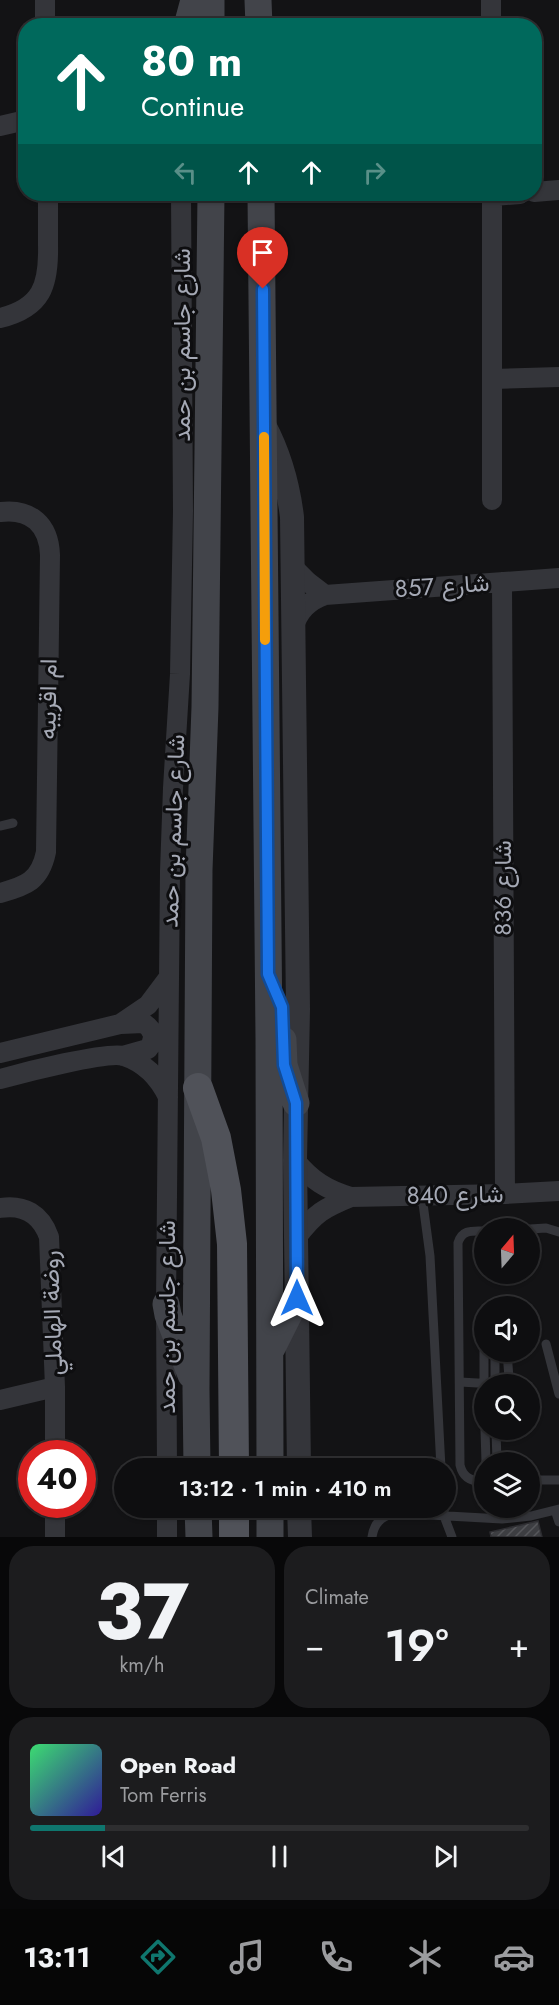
<!DOCTYPE html>
<meta charset="utf-8">
<style>
body{margin:0;font-family:Jost,Vazirmatn,sans-serif;background:#1c1c1e;color:#f1f3f6;height:100vh;display:flex;flex-direction:column;font-size:22px;white-space:nowrap}
*{box-sizing:border-box;margin:0}
p{font-size:20px;color:#9b9c9f}
.icon{flex:none;width:33px;height:33px;fill:none;stroke:currentColor;stroke-width:2;stroke-linecap:round;stroke-linejoin:round}
.map{position:relative;height:1537px;overflow:hidden}
.details{display:flex;flex-direction:column;gap:9px;padding:9px;background:#080809;flex:1}
.details>*{flex:none}
.guide{position:absolute;left:18px;top:18px;width:524px;height:183px;border-radius:24px;box-shadow:0 2px 4px #0004,0 0 0 2px #2e2e30;background:#00695c;color:#fff;overflow:hidden}
.needle{width:39px;rotate:19deg}
.fabs{position:absolute;left:474px;top:1218px;display:grid;gap:12px}
.fabs a{display:grid;place-items:center;width:66px;height:66px;border-radius:50%;background:#0e0e10;box-shadow:0 2px 4px #0004,0 0 0 2px #2e2e30;font-size:30px}
.speed{position:absolute;left:18px;top:1440px;display:flex;gap:12px;font-size:30px;font-weight:700;text-align:center}
.speed>*{display:grid;place-content:center;width:78px;height:78px;border-radius:50%;background:#0e0e10;box-shadow:0 2px 4px #0004,0 0 0 2px #2e2e30;line-height:1}
.speed .limit{border:9px solid #d22;background:#fff;color:#111}
.pin{position:absolute;display:grid;place-items:center;width:51px;height:51px;color:#fff;margin:-62px -26px;border-radius:50% 50% 50% 0;rotate:-45deg;box-shadow:0 0 6px #0007}
.pin .icon{rotate:45deg}
.me{position:absolute;width:66px;margin:-33px;rotate:0deg;stroke-linejoin:round;filter:drop-shadow(0 0 4px #0008)}
.turn{display:flex;align-items:center;gap:21px;height:126px;padding:0 24px;font-size:27px}
.turn .icon{width:78px;height:78px;stroke-width:2.5}
.turn b{display:block;font-size:42px;line-height:51px}
.lanes{display:flex;align-items:center;height:57px;padding:0 24px;background:#0003;justify-content:center;gap:30px;direction:ltr}
.lanes .off{opacity:.35}
.big{font-size:45px;font-weight:600;line-height:1.1}
.details .widget{flex:1;display:flex;flex-direction:column;justify-content:center;gap:9px;min-width:0;padding:0 21px;border-radius:24px;background:#1c1c1e}
.details .dial{align-items:center;gap:0}
.dial b{font-size:78px;line-height:1}
.song{display:flex;align-items:center;gap:18px}
.cover{width:72px;height:72px;border-radius:9px;background:linear-gradient(135deg,hsl(140 70% 55%),hsl(250 70% 35%))}
.played{height:6px;border-radius:3px;background:linear-gradient(90deg,#0f766e 15%,#2e2e30 15%)}
.keys{display:flex;justify-content:space-around;direction:ltr}
.heat{display:flex;justify-content:space-between;align-items:center;font-size:33px;direction:ltr}
.details .tiles{flex:1;display:grid;gap:9px;grid-template-columns:1fr 1fr}
.widget:last-child{grid-column:span 2}
.trip{position:absolute;left:114px;top:1458px;width:342px;height:60px;border-radius:30px;background:#0e0e10;box-shadow:0 2px 4px #0004,0 0 0 2px #2e2e30;font-weight:600;line-height:60px;text-align:center}
.dock{display:flex;height:96px;justify-content:space-around;align-items:center;background:#060606;color:#9b9c9f}
.dock .icon{width:42px;height:42px}
.dock .selected{color:#0f766e}
.dock b{font-size:27px;color:#f1f3f6}
.map>svg:first-child{display:block}
.building{fill:url(#building-hatch);stroke:#2d2d31;stroke-width:1.5}
.lines{fill:none;stroke-linecap:round;stroke-linejoin:round}
.service{stroke:#34353a;stroke-width:9}
.minor{stroke:#34353a;stroke-width:20}
.tertiary{stroke:#34353a;stroke-width:24}
.secondary{stroke:#42444a;stroke-width:27}
.primary{stroke:#505259;stroke-width:30}
.route-casing{stroke:#114b97;stroke-width:15}
.route{stroke:#1a73e8;stroke-width:10}
.slow{stroke:#f59e0b;stroke-width:10}
.labels{text-anchor:middle;stroke-width:6;stroke-linejoin:round;paint-order:stroke}
.street-label{font-size:24px;fill:#a5a9b5;stroke:#0e0e10}
</style>
<div class="map">
<svg width="559" height="1537" viewBox="0 0 559 1537">
<defs>
<pattern id="building-hatch" width="6" height="6" patternUnits="userSpaceOnUse" patternTransform="scale(1.5)"><rect width="6" height="6" fill="#3d3e42"/><path d="M-1 1l2-2M0 6l6-6M5 7l2-2" fill="none" stroke="#56575b"/></pattern>
</defs>
<rect width="100%" height="100%" fill="#131315"/>
<path class="building" d="M 538,1521 L 542,1537 L 491,1537 L 490,1532 Z"/>
<g class="lines">
<path class="service" d="M 0,826 L 13,823
M 422,1196 L 430,1256 L 441,1468
M 530,1229 L 546,1228 L 559,1232
M 484,1231 C 473,1231 462,1229 458,1243 L 460,1465 C 463,1478 472,1482 484,1481
M 484,1339 L 484,1423
M 546,1344 L 559,1394
M 495,1352 L 495,1384
M 460,1382 L 495,1384
M 502,1384 L 508,1382 L 509,1378 L 507,1352
M 485,1430 L 486,1462
M 496,1430 L 497,1462
M 530,1480 L 559,1480
M 444,1508 L 444,1516 L 452,1537
M 555,1510 L 559,1522
M 372,1537 C 374,1523 381,1517 394,1513 L 502,1519 L 531,1516 L 559,1509"/>
<path class="minor" d="M 45,0 L 45,26
M 491,0 L 491,26
M 0,126 L 26,120
M 534,192 L 559,190
M 492,196 L 520,194
M 0,318 C 42,308 49,285 48,245 C 48,228 48,211 48,194
M 492,379 L 559,377
M 492,500 L 492,194
M 0,512 C 31,508 49,525 50,555 L 46,852 C 40,881 26,886 0,893
M 293,567 L 308,582 L 325,595
M 502,582 L 505,1194
M 293,628 C 299,611 308,601 325,595 L 559,578
M 121,1024 L 143,1023 C 154,1029 156,1039 148,1049 L 123,1056
M 0,1053 L 120,1024 L 148,1005 L 169,977
M 0,1079 C 22,1073 107,1051 124,1056 C 145,1063 159,1078 168,1097
M 295,1160 C 311,1180 327,1190 351,1197 L 505,1194 L 559,1191
M 0,1208 C 24,1204 41,1214 49,1237 L 55,1387 L 55,1454
M 297,1237 C 315,1213 324,1208 351,1197
M 0,1400 L 55,1387
M 167,1468 L 166,1304 L 170,871 L 173,788 L 180,674 L 183,511 L 181,194
M 167,1508 L 167,1537
M 55,1537 L 55,1504"/>
<path class="tertiary" d="M 264,425 C 280,455 288,484 292,517 L 298,1009 L 295,1160 L 299,1468
M 299,1508 L 300,1537"/>
<path class="secondary" d="M 258,0 L 259,26
M 187,26 L 194,0
M 211,26 L 211,0
M 261,194 L 269,1038 L 270,1468
M 283,1040 L 284,1065 L 296,1103
M 166,1304 L 168,1315 L 191,1375
M 272,1348 L 297,1298
M 197,1468 L 196,1390 L 199,870 L 205,707 L 211,194
M 198,1508 L 199,1537
M 270,1508 L 270,1537"/>
<path class="primary" d="M 198,1088 L 216,1138 L 226,1190 L 232,1244 L 234,1468
M 234,1508 L 234,1537"/>
</g>
<g class="lines">
<g class="route-casing">
<path id="route" d="M 263,289 L 268,974 L 282,1007 L 284,1065 L 296,1103 L 297,1298"/>
</g>
<use href="#route" class="route"/>
<path class="slow" d="M 264,437 L 265,640"/>
</g>
<g class="labels">
<g class="street-label">
<text transform="translate(182 345) rotate(-90)" y="8">شارع جاسم بن حمد</text>
<text transform="translate(442 586) rotate(-4)" y="8">شارع 857</text>
<text transform="translate(48 699) rotate(-89)" y="8">ام اقريبه</text>
<text transform="translate(173 831) rotate(-88)" y="8">شارع جاسم بن حمد</text>
<text transform="translate(503 888) rotate(-90)" y="8">شارع 836</text>
<text transform="translate(455 1195) rotate(-1)" y="8">شارع 840</text>
<text transform="translate(52 1313) rotate(-92)" y="8">روضة الهاملي</text>
<text transform="translate(167 1317) rotate(-90)" y="8">شارع جاسم بن حمد</text>
</g>
</g>
</svg>
<div class="fabs">
<a><svg class="needle" viewBox="-14 -14 28 28"><path d="M0-13l5 13h-10z" fill="#e53935"/><path d="M0 13l5-13h-10z" fill="#9b9c9f"/></svg></a>
<a><svg class="icon" aria-label="sound" viewBox="0 0 24 24"><path d="M4 9h4l5-4v14l-5-4H4zM17 9q2 3 0 6"/></svg></a>
<a><svg class="icon" aria-label="search" viewBox="0 0 24 24"><circle cx="10" cy="10" r="6"/><path d="M15 15l6 6"/></svg></a>
<a><svg class="icon" aria-label="layers" viewBox="0 0 24 24"><path d="M12 4l9 5-9 5-9-5zM3 14l9 5 9-5"/></svg></a>
</div>
<div class="speed"><div class="limit">40</div></div>
<div class="pin" style="left:263px;top:289px;background:#d93025"><svg class="icon" aria-label="arrive" viewBox="0 0 24 24"><path d="M6 21V4h12l-3 4 3 4H6"/></svg></div>
<svg class="me" style="left:297px;top:1298px" viewBox="-20 -20 40 40"><path d="M0-17L14 15 0 8-14 15z" fill="#1a73e8" stroke="#fff" stroke-width="4"/></svg>
<div class="trip">13:12 · 1 min · 410 m</div>
<div class="guide">
<div class="turn"><svg class="icon" aria-label="ahead" viewBox="0 0 24 24"><path d="M12 20V5M6 11l6-6 6 6"/></svg><div><b>80 m</b>Continue</div></div>
<div class="lanes"><svg class="icon off" aria-label="left" viewBox="0 0 24 24"><path d="M17 20v-9H6M10 6l-5 5 5 5"/></svg><svg class="icon" aria-label="ahead" viewBox="0 0 24 24"><path d="M12 20V5M6 11l6-6 6 6"/></svg><svg class="icon" aria-label="ahead" viewBox="0 0 24 24"><path d="M12 20V5M6 11l6-6 6 6"/></svg><svg class="icon off" aria-label="right" viewBox="0 0 24 24"><path d="M7 20v-9h11M14 6l5 5-5 5"/></svg></div>
</div>
</div>
<section class="details">
<div class="tiles">
<div class="widget dial"><b>37</b><p>km/h</p></div>
<div class="widget"><p>Climate</p>
<div class="heat"><a>−</a><b class="big">19°</b><a>+</a></div>
</div>
<div class="widget">
<div class="song"><i class="cover"></i><div><b>Open Road</b><p>Tom Ferris</p></div></div>
<div class="played"></div>
<div class="keys"><svg class="icon" aria-label="previous" viewBox="0 0 24 24"><path d="M18 5L8 12l10 7zM5 5v14"/></svg><svg class="icon" aria-label="pause" viewBox="0 0 24 24"><path d="M8 5v14M16 5v14"/></svg><svg class="icon" aria-label="next" viewBox="0 0 24 24"><path d="M6 5l10 7-10 7zM19 5v14"/></svg></div>
</div>
</div>
</section>
<nav class="dock">
<b>13:11</b>
<svg class="icon selected" aria-label="directions" viewBox="0 0 24 24"><path d="M12 3l9 9-9 9-9-9zM9 14v-3h6M13 9l2 2-2 2"/></svg>
<svg class="icon" aria-label="music" viewBox="0 0 24 24"><path d="M9 18V5l10-2v13"/><circle cx="6" cy="18" r="3"/><circle cx="16" cy="16" r="3"/></svg>
<svg class="icon" aria-label="phone" viewBox="0 0 24 24"><path d="M5 4h4l2 5-3 2q2 4 5 5l2-3 5 2v4C11 20 4 13 5 4z"/></svg>
<svg class="icon" aria-label="climate" viewBox="0 0 24 24"><path d="M12 3v18M4 7l16 10M4 17L20 7"/></svg>
<svg class="icon" aria-label="car" viewBox="0 0 24 24"><path d="M5 17H2v-5l4-1 3-4h7l3 4 3 1v5h-3M9 17h6M6 11h13"/><circle cx="7" cy="17" r="2"/><circle cx="17" cy="17" r="2"/></svg>
</nav>
